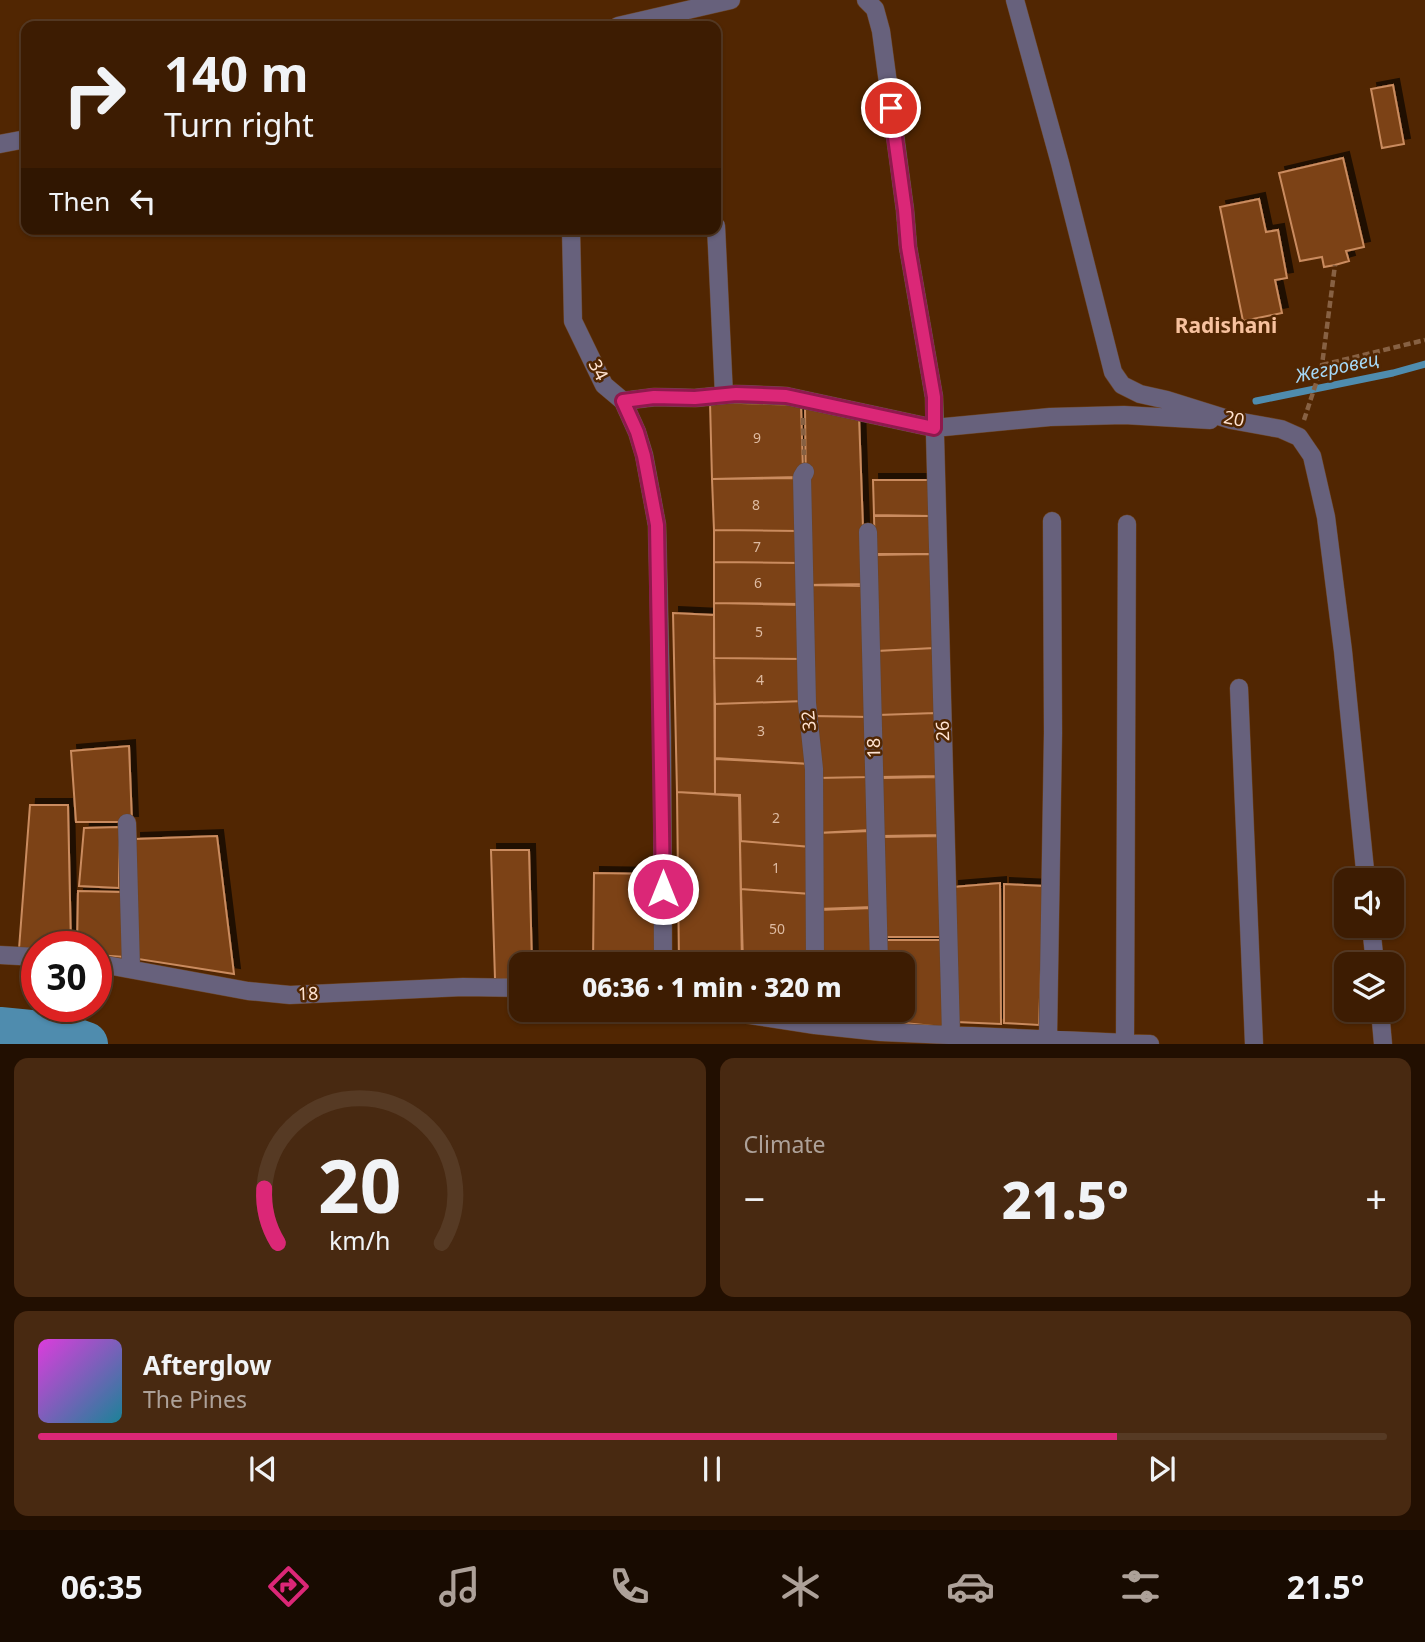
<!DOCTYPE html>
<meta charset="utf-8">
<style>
body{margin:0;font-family:"Noto Sans",sans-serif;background:#482911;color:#f1f3f6;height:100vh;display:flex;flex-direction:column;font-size:26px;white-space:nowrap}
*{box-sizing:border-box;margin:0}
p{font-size:23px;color:#ada199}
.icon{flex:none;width:38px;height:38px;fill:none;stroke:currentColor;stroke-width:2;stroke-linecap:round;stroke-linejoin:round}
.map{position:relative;height:1044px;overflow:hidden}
.panel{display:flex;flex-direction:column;gap:14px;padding:14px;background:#220f01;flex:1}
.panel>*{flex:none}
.guide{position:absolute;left:21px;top:21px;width:700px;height:214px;border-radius:14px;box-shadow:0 2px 5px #0004,0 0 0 2px #563a24;background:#3d1c02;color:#f1f3f6;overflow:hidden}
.controls{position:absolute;left:1334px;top:868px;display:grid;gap:14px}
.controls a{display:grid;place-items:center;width:70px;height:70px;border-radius:14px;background:#3d1c02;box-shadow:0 2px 5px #0004,0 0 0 2px #563a24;font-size:35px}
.speed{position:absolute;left:21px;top:931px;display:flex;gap:14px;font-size:35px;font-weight:700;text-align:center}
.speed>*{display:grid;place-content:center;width:91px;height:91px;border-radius:50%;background:#3d1c02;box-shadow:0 2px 5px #0004,0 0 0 2px #563a24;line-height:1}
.speed .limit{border:10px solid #d22;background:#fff;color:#111}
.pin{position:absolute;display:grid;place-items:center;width:60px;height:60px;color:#fff;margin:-30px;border:4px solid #fff;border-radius:50%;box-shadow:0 2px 7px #0007}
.me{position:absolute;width:77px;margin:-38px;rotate:0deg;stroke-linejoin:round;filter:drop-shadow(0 0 5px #0008)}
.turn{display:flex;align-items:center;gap:24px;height:147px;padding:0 28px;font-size:32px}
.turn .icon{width:91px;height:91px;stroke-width:2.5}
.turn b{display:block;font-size:49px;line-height:60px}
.then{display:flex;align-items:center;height:66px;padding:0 28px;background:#0003;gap:14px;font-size:26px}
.big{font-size:52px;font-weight:800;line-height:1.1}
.panel .tile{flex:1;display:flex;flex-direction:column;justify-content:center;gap:10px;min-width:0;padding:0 24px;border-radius:14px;background:#482911}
.panel .dial{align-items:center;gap:0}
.dial svg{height:182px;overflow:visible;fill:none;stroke:#563a24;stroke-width:7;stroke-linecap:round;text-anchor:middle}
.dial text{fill:#f1f3f6;stroke:none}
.song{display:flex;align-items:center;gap:21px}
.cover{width:84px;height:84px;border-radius:10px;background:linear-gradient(135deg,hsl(300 70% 55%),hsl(190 70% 35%))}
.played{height:7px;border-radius:4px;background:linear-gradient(90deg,#db2777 80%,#563a24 80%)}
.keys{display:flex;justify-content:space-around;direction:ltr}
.heat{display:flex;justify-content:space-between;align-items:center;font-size:38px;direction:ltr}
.panel .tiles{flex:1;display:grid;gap:14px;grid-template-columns:1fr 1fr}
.tile:last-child{grid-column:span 2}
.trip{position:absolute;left:509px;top:952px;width:406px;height:70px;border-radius:14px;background:#3d1c02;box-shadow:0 2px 5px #0004,0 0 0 2px #563a24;font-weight:800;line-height:70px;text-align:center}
.dock{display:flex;height:112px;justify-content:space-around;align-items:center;background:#180b01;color:#ada199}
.dock .icon{width:49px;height:49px}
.dock .selected{color:#db2777}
.dock b{font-size:32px;color:#f1f3f6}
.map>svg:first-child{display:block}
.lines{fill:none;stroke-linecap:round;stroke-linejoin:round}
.stream{stroke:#4f8cae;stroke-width:7}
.river{stroke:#4f8cae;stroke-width:44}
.building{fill:#7c4315;stroke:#ca8b5f;stroke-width:2;filter:url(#shadow)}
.minor-casing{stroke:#6d4423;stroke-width:19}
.path{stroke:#876143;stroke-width:4.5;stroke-dasharray:7 3.5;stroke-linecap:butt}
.minor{stroke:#67617c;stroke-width:18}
.route-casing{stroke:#8e194d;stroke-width:18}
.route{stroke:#db2777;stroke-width:12}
.labels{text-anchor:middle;stroke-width:5;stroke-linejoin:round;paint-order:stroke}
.number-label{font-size:14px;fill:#debba2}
.street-label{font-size:18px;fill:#ffe3d1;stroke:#512602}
.water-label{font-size:19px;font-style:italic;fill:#a5d8f6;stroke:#512602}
.quarter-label{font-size:21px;font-weight:bold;fill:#f7c19e;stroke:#512602}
</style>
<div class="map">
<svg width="1425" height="1044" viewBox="0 0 1425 1044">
<defs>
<filter id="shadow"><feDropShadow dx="6" dy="-6" stdDeviation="0" flood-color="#0009"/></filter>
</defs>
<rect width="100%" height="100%" fill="#512602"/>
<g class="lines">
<path class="stream" d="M 1256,401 L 1393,373 L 1425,364"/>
<path class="river" d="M 0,1029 L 61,1035 L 86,1044"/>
</g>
<path class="building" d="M 1393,85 L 1404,144 L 1382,148 L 1371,89 Z
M 1343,158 L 1364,247 L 1346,251 L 1349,261 L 1335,265 L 1324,267 L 1322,257 L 1300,261 L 1279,173 Z
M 1259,199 L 1266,232 L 1278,230 L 1287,278 L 1275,280 L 1282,313 L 1243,321 L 1220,207 Z
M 710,402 L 801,405 L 803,472 L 799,477 L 712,479 Z
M 805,407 L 859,416 L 865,584 L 807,585 Z
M 798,478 L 800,531 L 714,530 L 712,479 Z
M 873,480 L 930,480 L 930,516 L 874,515 Z
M 874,516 L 931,516 L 931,554 L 875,554 Z
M 714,530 L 800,531 L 801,563 L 714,562 Z
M 931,554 L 934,648 L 877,651 L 875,555 Z
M 714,562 L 801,563 L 802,604 L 714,603 Z
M 807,585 L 865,586 L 869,717 L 810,716 Z
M 714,603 L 803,605 L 804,659 L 714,658 Z
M 673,613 L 714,615 L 715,794 L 677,792 Z
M 933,648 L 935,713 L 878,715 L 877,651 Z
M 714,658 L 804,659 L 805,701 L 715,704 Z
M 805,701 L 811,764 L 715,758 L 715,704 Z
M 936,713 L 938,776 L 879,777 L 878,715 Z
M 815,716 L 869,717 L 870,777 L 817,778 Z
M 129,746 L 132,822 L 76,822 L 71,751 Z
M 715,759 L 810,764 L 811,847 L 741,841 L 740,795 L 715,794 Z
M 870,777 L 871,830 L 817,833 L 817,778 Z
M 938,777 L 940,835 L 881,836 L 880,778 Z
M 677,792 L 739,796 L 742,964 L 679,964 Z
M 30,805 L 68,805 L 71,947 L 37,947 L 37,950 L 19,949 Z
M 119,827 L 119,888 L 79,886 L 84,828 Z
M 871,831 L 873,907 L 818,909 L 817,833 Z
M 217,836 L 234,974 L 138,959 L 135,839 Z
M 940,836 L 941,937 L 883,937 L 881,837 Z
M 740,841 L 811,847 L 811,894 L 741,889 Z
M 491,850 L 529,850 L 532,964 L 522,964 L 522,979 L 495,979 Z
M 594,873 L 657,874 L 657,964 L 593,964 Z
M 1000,883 L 1001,1024 L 956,1022 L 953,887 Z
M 1004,884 L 1044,886 L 1039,1025 L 1004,1023 Z
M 741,889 L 811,894 L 812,964 L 743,964 Z
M 78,891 L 122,892 L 125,957 L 96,955 L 96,947 L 77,947 Z
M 873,908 L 874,964 L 819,964 L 818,910 Z
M 882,940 L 941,940 L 943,1027 L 885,1021 L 884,1010 L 903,1010 L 903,964 L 883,964 Z
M 820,1010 L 875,1010 L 875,1023 L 820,1012 Z"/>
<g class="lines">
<g class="minor-casing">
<path id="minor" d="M 866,0 L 875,9 L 881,31 L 905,210 L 908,247 L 934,397 L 951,1034
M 1015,0 L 1060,163 L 1113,372 L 1122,385 L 1140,394 L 1167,400 L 1231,420 L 1281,429 L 1299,437 L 1312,456 L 1326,517 L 1343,651 L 1366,880
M 618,26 L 731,0
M 0,144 L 26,139
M 716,226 L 724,395
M 571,229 L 573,321 L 604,385 L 623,401 L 637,432 L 644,455 L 657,525 L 662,737 L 663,964
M 623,401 L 655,397 L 695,398 L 736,394 L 786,396 L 934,428 L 1050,417 L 1124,415 L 1210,420
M 805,472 L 802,477 L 807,703 L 814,769 L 815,964
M 868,532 L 879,964
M 1239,688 L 1254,1044
M 127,823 L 131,968
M 1371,926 L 1375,964
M 0,955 L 37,957
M 96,963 L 248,991 L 290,995 L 463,987 L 522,988
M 717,1010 L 815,1025 L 881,1032 L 1150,1044
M 881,1010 L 881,1032
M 1380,1010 L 1383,1044
M 1048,1038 L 1053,733 L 1052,521
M 1125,1041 L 1127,524"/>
</g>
<path class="path" d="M 1322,365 L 1425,340
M 803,418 L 804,455
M 1304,420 L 1322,365 L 1335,265"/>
<use href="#minor" class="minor"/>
</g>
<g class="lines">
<g class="route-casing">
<path id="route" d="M 663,889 L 657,525 L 644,456 L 637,432 L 623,401 L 654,397 L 695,398 L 736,394 L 786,396 L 934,428 L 934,397 L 908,247 L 905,210 L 891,108"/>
</g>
<use href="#route" class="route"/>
</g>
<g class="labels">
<g class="number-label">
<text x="757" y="443">9</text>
<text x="756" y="510">8</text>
<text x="757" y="552">7</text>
<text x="758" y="588">6</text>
<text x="759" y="637">5</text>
<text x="760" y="685">4</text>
<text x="761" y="736">3</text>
<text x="776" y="823">2</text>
<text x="776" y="873">1</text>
<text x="777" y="934">50</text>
</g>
<g class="street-label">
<text transform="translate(598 370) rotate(63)" y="6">34</text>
<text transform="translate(1234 419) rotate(12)" y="6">20</text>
<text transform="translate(809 721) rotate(-96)" y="6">32</text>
<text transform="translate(943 731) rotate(-92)" y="6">26</text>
<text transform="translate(874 748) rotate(-91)" y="6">18</text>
<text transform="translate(308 994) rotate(-2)" y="6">18</text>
</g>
<g class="water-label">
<text transform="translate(1337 367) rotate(-12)" y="7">Жегровец</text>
</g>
<g class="quarter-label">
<text x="1226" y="333">Radishani</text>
</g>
</g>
</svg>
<div class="controls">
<a><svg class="icon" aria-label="sound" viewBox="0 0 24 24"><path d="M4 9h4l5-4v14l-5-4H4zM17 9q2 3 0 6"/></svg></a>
<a><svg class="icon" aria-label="layers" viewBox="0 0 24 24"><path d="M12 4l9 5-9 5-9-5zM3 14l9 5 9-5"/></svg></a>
</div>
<div class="speed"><div class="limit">30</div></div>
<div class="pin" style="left:891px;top:108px;background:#d93025"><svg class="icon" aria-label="arrive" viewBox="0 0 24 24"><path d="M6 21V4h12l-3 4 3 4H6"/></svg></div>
<svg class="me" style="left:663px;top:889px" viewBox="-20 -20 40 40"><circle r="17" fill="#db2777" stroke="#fff" stroke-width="3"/><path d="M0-11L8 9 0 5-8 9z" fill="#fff"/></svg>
<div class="trip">06:36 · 1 min · 320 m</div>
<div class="guide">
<div class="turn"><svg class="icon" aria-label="right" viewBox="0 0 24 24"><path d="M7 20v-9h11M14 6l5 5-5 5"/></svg><div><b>140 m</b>Turn right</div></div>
<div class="then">Then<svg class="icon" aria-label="left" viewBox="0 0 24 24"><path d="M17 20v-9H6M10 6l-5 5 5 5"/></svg></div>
</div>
</div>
<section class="panel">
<div class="tiles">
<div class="tile dial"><svg viewBox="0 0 100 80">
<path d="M14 69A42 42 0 1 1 86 69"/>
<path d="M14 69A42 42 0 0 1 8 45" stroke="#db2777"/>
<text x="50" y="56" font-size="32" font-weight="700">20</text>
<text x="50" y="72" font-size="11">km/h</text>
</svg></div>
<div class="tile"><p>Climate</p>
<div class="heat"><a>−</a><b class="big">21.5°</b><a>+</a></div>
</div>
<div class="tile">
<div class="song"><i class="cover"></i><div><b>Afterglow</b><p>The Pines</p></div></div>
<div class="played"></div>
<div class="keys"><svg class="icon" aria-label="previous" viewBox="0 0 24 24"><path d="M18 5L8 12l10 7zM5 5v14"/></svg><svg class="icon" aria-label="pause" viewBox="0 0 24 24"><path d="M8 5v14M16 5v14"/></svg><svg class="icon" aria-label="next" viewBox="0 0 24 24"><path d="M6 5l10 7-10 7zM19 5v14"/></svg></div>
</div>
</div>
</section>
<nav class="dock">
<b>06:35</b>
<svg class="icon selected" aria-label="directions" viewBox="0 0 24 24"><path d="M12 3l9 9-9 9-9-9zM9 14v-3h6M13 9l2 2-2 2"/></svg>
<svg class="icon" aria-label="music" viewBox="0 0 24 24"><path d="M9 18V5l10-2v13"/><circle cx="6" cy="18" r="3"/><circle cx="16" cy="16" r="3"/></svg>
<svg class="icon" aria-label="phone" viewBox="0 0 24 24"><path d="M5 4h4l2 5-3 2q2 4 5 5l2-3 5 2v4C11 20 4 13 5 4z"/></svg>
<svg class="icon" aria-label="climate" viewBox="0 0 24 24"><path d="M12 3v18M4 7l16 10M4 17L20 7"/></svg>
<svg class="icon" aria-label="car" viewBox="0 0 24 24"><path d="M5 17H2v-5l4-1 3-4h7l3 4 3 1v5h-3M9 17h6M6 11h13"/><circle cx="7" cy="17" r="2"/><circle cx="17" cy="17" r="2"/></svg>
<svg class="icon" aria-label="filters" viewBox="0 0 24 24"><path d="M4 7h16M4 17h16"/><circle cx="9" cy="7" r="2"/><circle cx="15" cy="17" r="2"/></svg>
<b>21.5°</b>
</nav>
